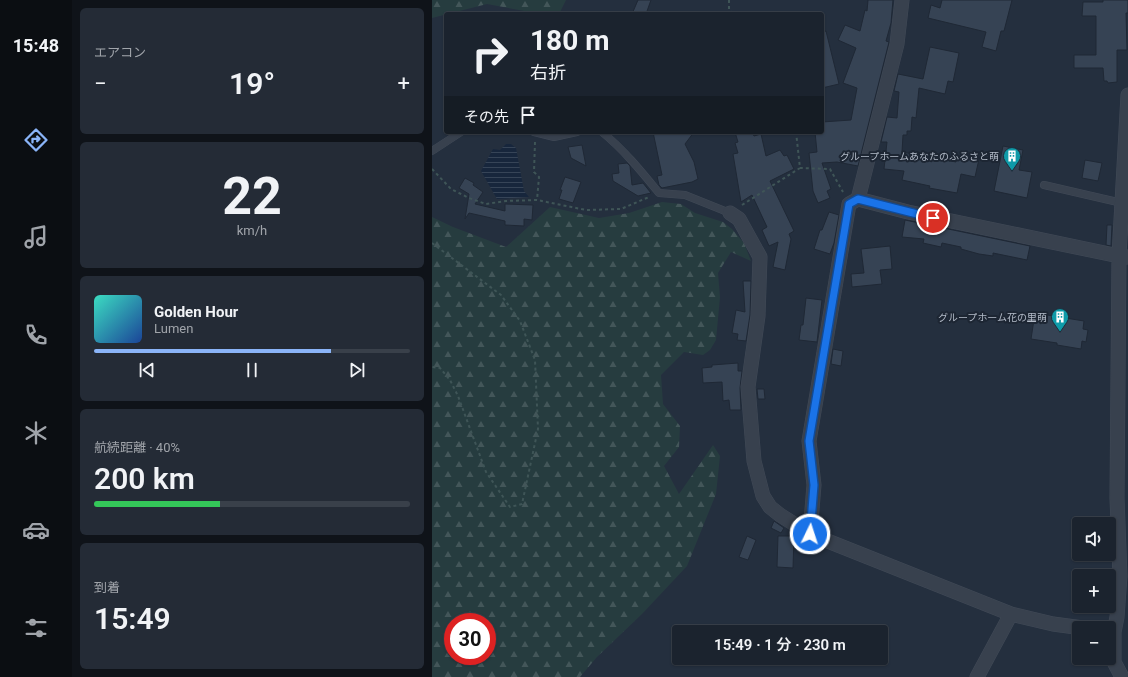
<!DOCTYPE html>
<html lang="ja">
<meta charset="utf-8">
<style>
body{margin:0;font-family:Roboto,"Noto Sans JP",sans-serif;background:#242b36;color:#f1f3f6;height:100vh;display:flex;flex-direction:column;font-size:15px;white-space:nowrap}
*{box-sizing:border-box;margin:0}
p{font-size:13px;color:#a0a4aa}
.icon{flex:none;width:22px;height:22px;fill:none;stroke:currentColor;stroke-width:2;stroke-linecap:round;stroke-linejoin:round}
.map{position:relative;flex:1;overflow:hidden}
.side{display:flex;flex-direction:column;gap:8px;padding:8px;background:#0f1319;width:360px}
.side>*{flex:none}
.top-card{position:absolute;left:12px;top:12px;width:380px;height:122px;border-radius:4px;box-shadow:0 1px 3px #0004,0 0 0 1px #39404a;background:#1b232e;color:#f1f3f6;overflow:hidden}
.fabs{position:absolute;left:640px;top:517px;display:grid;gap:8px}
.fabs a{display:grid;place-items:center;width:44px;height:44px;border-radius:4px;background:#1b232e;box-shadow:0 1px 3px #0004,0 0 0 1px #39404a;font-size:20px}
.speed{position:absolute;left:12px;top:613px;display:flex;gap:8px;font-size:20px;font-weight:700;text-align:center}
.speed>*{display:grid;place-content:center;width:52px;height:52px;border-radius:50%;background:#1b232e;box-shadow:0 1px 3px #0004,0 0 0 1px #39404a;line-height:1}
.speed .limit{border:6px solid #d22;background:#fff;color:#111}
.pin{position:absolute;display:grid;place-items:center;width:34px;height:34px;color:#fff;margin:-17px;border:2px solid #fff;border-radius:50%;box-shadow:0 1px 4px #0007}
.me{position:absolute;width:44px;margin:-22px;rotate:4deg;stroke-linejoin:round;filter:drop-shadow(0 0 3px #0008)}
.turn{display:flex;align-items:center;gap:14px;height:84px;padding:0 20px;font-size:18px}
.turn .icon{width:52px;height:52px;stroke-width:2.5}
.turn b{display:block;font-size:28px;line-height:34px}
.then{display:flex;align-items:center;height:38px;padding:0 20px;background:#0003;gap:8px;font-size:15px}
.big{font-size:30px;font-weight:600;line-height:1.1}
.side .tile{flex:1;display:flex;flex-direction:column;justify-content:center;gap:6px;min-width:0;padding:0 14px;border-radius:6px;background:#242b36}
.side .dial{align-items:center;gap:0}
.dial b{font-size:52px;line-height:1}
.song{display:flex;align-items:center;gap:12px}
.cover{width:48px;height:48px;border-radius:6px;background:linear-gradient(135deg,hsl(170 70% 55%),hsl(220 70% 35%))}
.played{height:4px;border-radius:2px;background:linear-gradient(90deg,#8ab4f8 75%,#39404a 75%)}
.keys{display:flex;justify-content:space-around;direction:ltr}
.heat{display:flex;justify-content:space-between;align-items:center;font-size:22px;direction:ltr}
.charge{height:6px;border-radius:3px;background:linear-gradient(90deg,#34c759 40%,#39404a 0)}
.trip{position:absolute;left:240px;top:625px;width:216px;height:40px;border-radius:4px;background:#1b232e;box-shadow:0 1px 3px #0004,0 0 0 1px #39404a;font-weight:600;line-height:40px;text-align:center}
main{display:flex;flex:1;min-height:0}
.tabs{display:flex;flex-direction:column;width:72px;justify-content:space-around;align-items:center;background:#0b0e12;color:#a0a4aa}
.tabs .icon{width:28px;height:28px}
.tabs .active{color:#8ab4f8}
.tabs b{font-size:18px;color:#f1f3f6}
.map>svg:first-child{display:block}
.forest{fill:url(#forest-firs);fill-rule:evenodd}
.water{fill:url(#water-rules)}
.building{fill:#364354;stroke:#1f2835}
.lines{fill:none;stroke-linecap:round;stroke-linejoin:round}
.lane-casing{stroke:#414a57;stroke-width:8}
.street-casing{stroke:#414a57;stroke-width:15}
.path{stroke:#3f5557;stroke-width:2;stroke-dasharray:3 3;stroke-linecap:butt}
.lane{stroke:#38414e;stroke-width:7}
.street{stroke:#38414e;stroke-width:14}
.route-casing{stroke:#114b97;stroke-width:10}
.route{stroke:#1a73e8;stroke-width:7}
.labels{text-anchor:middle;stroke-width:4;stroke-linejoin:round;paint-order:stroke}
.poi-label{font-size:10px;fill:#b4bcc9;stroke:#1d2633;text-anchor:end}
</style>
<main>
<nav class="tabs">
<b>15:48</b>
<svg class="icon active" aria-label="directions" viewBox="0 0 24 24"><path d="M12 3l9 9-9 9-9-9zM9 14v-3h6M13 9l2 2-2 2"/></svg>
<svg class="icon" aria-label="music" viewBox="0 0 24 24"><path d="M9 18V5l10-2v13"/><circle cx="6" cy="18" r="3"/><circle cx="16" cy="16" r="3"/></svg>
<svg class="icon" aria-label="phone" viewBox="0 0 24 24"><path d="M5 4h4l2 5-3 2q2 4 5 5l2-3 5 2v4C11 20 4 13 5 4z"/></svg>
<svg class="icon" aria-label="climate" viewBox="0 0 24 24"><path d="M12 3v18M4 7l16 10M4 17L20 7"/></svg>
<svg class="icon" aria-label="car" viewBox="0 0 24 24"><path d="M5 17H2v-5l4-1 3-4h7l3 4 3 1v5h-3M9 17h6M6 11h13"/><circle cx="7" cy="17" r="2"/><circle cx="17" cy="17" r="2"/></svg>
<svg class="icon" aria-label="filters" viewBox="0 0 24 24"><path d="M4 7h16M4 17h16"/><circle cx="9" cy="7" r="2"/><circle cx="15" cy="17" r="2"/></svg>
</nav>
<section class="side">
<div class="tile"><p>エアコン</p>
<div class="heat"><a>−</a><b class="big">19°</b><a>+</a></div>
</div>
<div class="tile dial"><b>22</b><p>km/h</p></div>
<div class="tile">
<div class="song"><i class="cover"></i><div><b>Golden Hour</b><p>Lumen</p></div></div>
<div class="played"></div>
<div class="keys"><svg class="icon" aria-label="previous" viewBox="0 0 24 24"><path d="M18 5L8 12l10 7zM5 5v14"/></svg><svg class="icon" aria-label="pause" viewBox="0 0 24 24"><path d="M8 5v14M16 5v14"/></svg><svg class="icon" aria-label="next" viewBox="0 0 24 24"><path d="M6 5l10 7-10 7zM19 5v14"/></svg></div>
</div>
<div class="tile"><p>航続距離 · 40%</p><b class="big">200 km</b><div class="charge"></div></div>
<div class="tile"><p>到着</p><b class="big">15:49</b></div>
</section>
<div class="map">
<svg width="696" height="677" viewBox="0 0 696 677">
<defs>
<pattern id="forest-firs" width="22" height="20" patternUnits="userSpaceOnUse"><rect width="22" height="20" fill="#263c3f"/><path d="M5 1l3.5 6h-7zM16 11l3.5 6h-7z" fill="#435659"/></pattern>
<pattern id="water-rules" width="6" height="5" patternUnits="userSpaceOnUse"><rect width="6" height="5" fill="#17263c"/><path d="M0 2.5h6" fill="none" stroke="#364457"/></pattern>
</defs>
<rect width="100%" height="100%" fill="#242f3e"/>
<path class="forest" d="M 0,0 L 134,0 L 127,14 L 109,14 L 55,4 L 0,18 Z
M 230,202 L 249,204 L 263,213 L 291,222 L 300,229 L 312,243 L 319,261 L 299,252 L 286,273 L 288,297 L 284,340 L 278,350 L 271,355 L 252,352 L 229,375 L 231,404 L 248,426 L 247,447 L 232,466 L 247,494 L 281,445 L 288,456 L 284,494 L 255,566 L 210,614 L 165,657 L 148,677 L 0,677 L 0,217 L 21,227 L 74,247 L 118,207 L 167,218 L 197,213 ZM 21,622 L 55,622 L 55,656 L 21,656 Z"/>
<path class="water" d="M 74,144 L 79,144 L 84,148 L 92,191 L 97,197 L 65,199 L 49,171 L 61,149 L 68,150 Z"/>
<path class="building" d="M 206,0 L 219,0 L 214,14 L 200,14 Z
M 436,0 L 461,0 L 459,23 L 454,41 L 457,42 L 426,166 L 405,162 L 390,163 L 399,189 L 395,191 L 398,198 L 386,203 L 381,191 L 377,153 L 385,152 L 383,132 L 390,132 L 390,122 L 419,120 L 425,88 L 411,83 L 424,48 L 406,40 L 413,25 L 428,31 L 433,10 L 435,11 Z
M 510,0 L 580,0 L 572,31 L 569,31 L 564,51 L 550,47 L 554,32 L 496,18 L 499,5 L 508,8 Z
M 671,0 L 696,0 L 696,13 L 694,13 L 695,50 L 685,50 L 685,82 L 676,83 L 675,81 L 672,81 L 671,68 L 642,68 L 642,55 L 664,55 L 664,16 L 650,16 L 651,2 L 671,2 Z
M 394,31 L 407,84 L 390,88 L 390,32 Z
M 498,47 L 527,53 L 521,82 L 516,81 L 513,94 L 487,88 L 484,118 L 480,117 L 479,131 L 475,131 L 475,135 L 471,135 L 470,152 L 524,162 L 525,156 L 547,159 L 543,177 L 529,174 L 525,193 L 497,188 L 498,186 L 470,180 L 472,171 L 452,169 L 455,142 L 449,142 L 455,117 L 465,118 L 467,92 L 462,91 L 466,74 L 491,79 Z
M 221,132 L 262,132 L 253,144 L 262,162 L 266,179 L 260,182 L 230,188 L 227,185 L 225,176 L 230,175 Z
M 303,132 L 320,132 L 322,136 L 329,134 L 334,156 L 348,150 L 352,156 L 355,155 L 362,169 L 338,181 L 362,231 L 357,234 L 359,239 L 353,270 L 341,267 L 346,242 L 337,246 L 330,230 L 335,227 L 320,195 L 309,202 L 301,154 L 306,153 L 303,143 L 306,142 Z
M 150,145 L 154,166 L 139,158 L 136,147 Z
M 571,146 L 591,150 L 587,170 L 600,172 L 595,198 L 562,191 Z
M 653,160 L 670,163 L 666,181 L 650,178 Z
M 195,163 L 198,166 L 200,185 L 211,183 L 219,193 L 206,196 L 181,181 L 180,174 L 187,173 L 186,164 Z
M 133,177 L 149,182 L 141,203 L 127,199 L 130,190 L 128,190 Z
M 33,178 L 42,183 L 41,185 L 51,192 L 43,204 L 73,211 L 73,204 L 101,205 L 100,220 L 92,219 L 92,226 L 73,225 L 73,221 L 37,213 L 33,219 L 37,194 L 27,188 Z
M 397,212 L 407,215 L 402,243 L 398,254 L 382,249 L 388,230 L 390,230 Z
M 473,220 L 598,246 L 595,260 L 561,253 L 561,256 L 547,254 L 529,249 L 529,247 L 510,243 L 509,247 L 491,243 L 492,239 L 470,237 Z
M 675,225 L 680,225 L 679,246 L 674,245 Z
M 458,246 L 460,269 L 448,270 L 450,284 L 420,287 L 419,274 L 432,273 L 429,249 Z
M 311,281 L 319,281 L 318,315 L 314,341 L 305,340 L 306,334 L 300,333 L 304,310 L 313,312 Z
M 374,298 L 390,300 L 385,342 L 367,340 L 369,325 L 371,325 Z
M 603,313 L 652,321 L 651,329 L 656,330 L 654,342 L 650,341 L 649,349 L 625,345 L 625,343 L 599,339 Z
M 401,349 L 411,351 L 409,366 L 399,364 Z
M 306,363 L 306,371 L 310,371 L 308,388 L 309,410 L 298,410 L 297,400 L 291,401 L 290,382 L 271,383 L 270,368 L 280,367 L 280,365 Z
M 325,389 L 332,389 L 333,399 L 326,399 Z
M 342,521 L 352,528 L 349,533 L 339,528 Z
M 315,536 L 324,540 L 316,560 L 307,557 Z
M 346,536 L 362,536 L 361,568 L 345,567 Z"/>
<g class="lines">
<g class="lane-casing">
<path id="lane" d="M 102,132 L 122,137 L 145,132
M 170,132 C 192,150 209,171 227,193 L 253,195 L 298,213
M 0,151 L 29,132
M 612,185 L 690,203"/>
</g>
<g class="street-casing">
<path id="street" d="M 426,199 L 465,44 L 470,0
M 298,213 L 307,219 L 328,257 L 326,316 L 316,387 L 322,461 L 331,496 L 338,507 L 348,515 L 378,534 L 579,614 L 621,624 L 651,628
M 378,534 L 382,485 L 377,441 L 417,204 L 426,199 L 476,212 L 687,256 L 696,257
M 545,677 L 579,614
M 690,677 L 682,662 L 682,632 L 685,617 L 688,576 L 685,498 L 687,256 L 696,95"/>
</g>
<path class="path" d="M 297,0 L 297,9 L 301,14
M 364,132 L 368,168 L 398,169 L 411,192
M 103,142 L 102,172 L 107,177 L 105,200
M 0,169 L 19,189 L 37,198 L 54,204 L 74,201 L 105,200 L 154,210 L 189,209 L 217,197
M 310,205 L 368,168
M 0,243 L 69,295 L 88,321 L 103,360 L 106,429 L 90,504 L 78,507 L 54,472 L 26,396 L 18,380 L 8,368 L 0,367"/>
<use href="#lane" class="lane"/>
<use href="#street" class="street"/>
</g>
<g class="lines">
<g class="route-casing">
<path id="route" d="M 378,534 L 382,485 L 377,441 L 417,204 L 426,199 L 501,218"/>
</g>
<use href="#route" class="route"/>
</g>
<defs>
<g id="building-pin" transform="scale(0.9)"><path d="M0 17L-7.5 6A9.5 9.5 0 1 1 7.5 6Z" fill="#0f9aa8" stroke="#1d2633"/><path d="M-4-6H4V6H1V3H-1V6H-4ZM-2.5-4.3h1.7v1.8h-1.7ZM.8-4.3h1.7v1.8H.8ZM-2.5-1h1.7V.8h-1.7ZM.8-1h1.7V.8H.8Z" fill="#fff"/></g>
</defs>
<g fill-rule="evenodd">
<use href="#building-pin" x="580" y="156"/>
<use href="#building-pin" x="628" y="317"/>
</g>
<g class="labels">
<g class="poi-label">
<text x="567" y="160">グループホームあなたのふるさと萌</text>
<text x="615" y="321">グループホーム花の里萌</text>
</g>
</g>
</svg>
<div class="fabs">
<a><svg class="icon" aria-label="sound" viewBox="0 0 24 24"><path d="M4 9h4l5-4v14l-5-4H4zM17 9q2 3 0 6"/></svg></a>
<a>+</a>
<a>−</a>
</div>
<div class="speed"><div class="limit">30</div></div>
<div class="pin" style="left:501px;top:218px;background:#d93025"><svg class="icon" aria-label="arrive" viewBox="0 0 24 24"><path d="M6 21V4h12l-3 4 3 4H6"/></svg></div>
<svg class="me" style="left:378px;top:534px" viewBox="-20 -20 40 40"><circle r="17" fill="#1a73e8" stroke="#fff" stroke-width="3"/><path d="M0-11L8 9 0 5-8 9z" fill="#fff"/></svg>
<div class="trip">15:49 · 1 分 · 230 m</div>
<div class="top-card">
<div class="turn"><svg class="icon" aria-label="right" viewBox="0 0 24 24"><path d="M7 20v-9h11M14 6l5 5-5 5"/></svg><div><b>180 m</b>右折</div></div>
<div class="then">その先<svg class="icon" aria-label="arrive" viewBox="0 0 24 24"><path d="M6 21V4h12l-3 4 3 4H6"/></svg></div>
</div>
</div>
</main>
